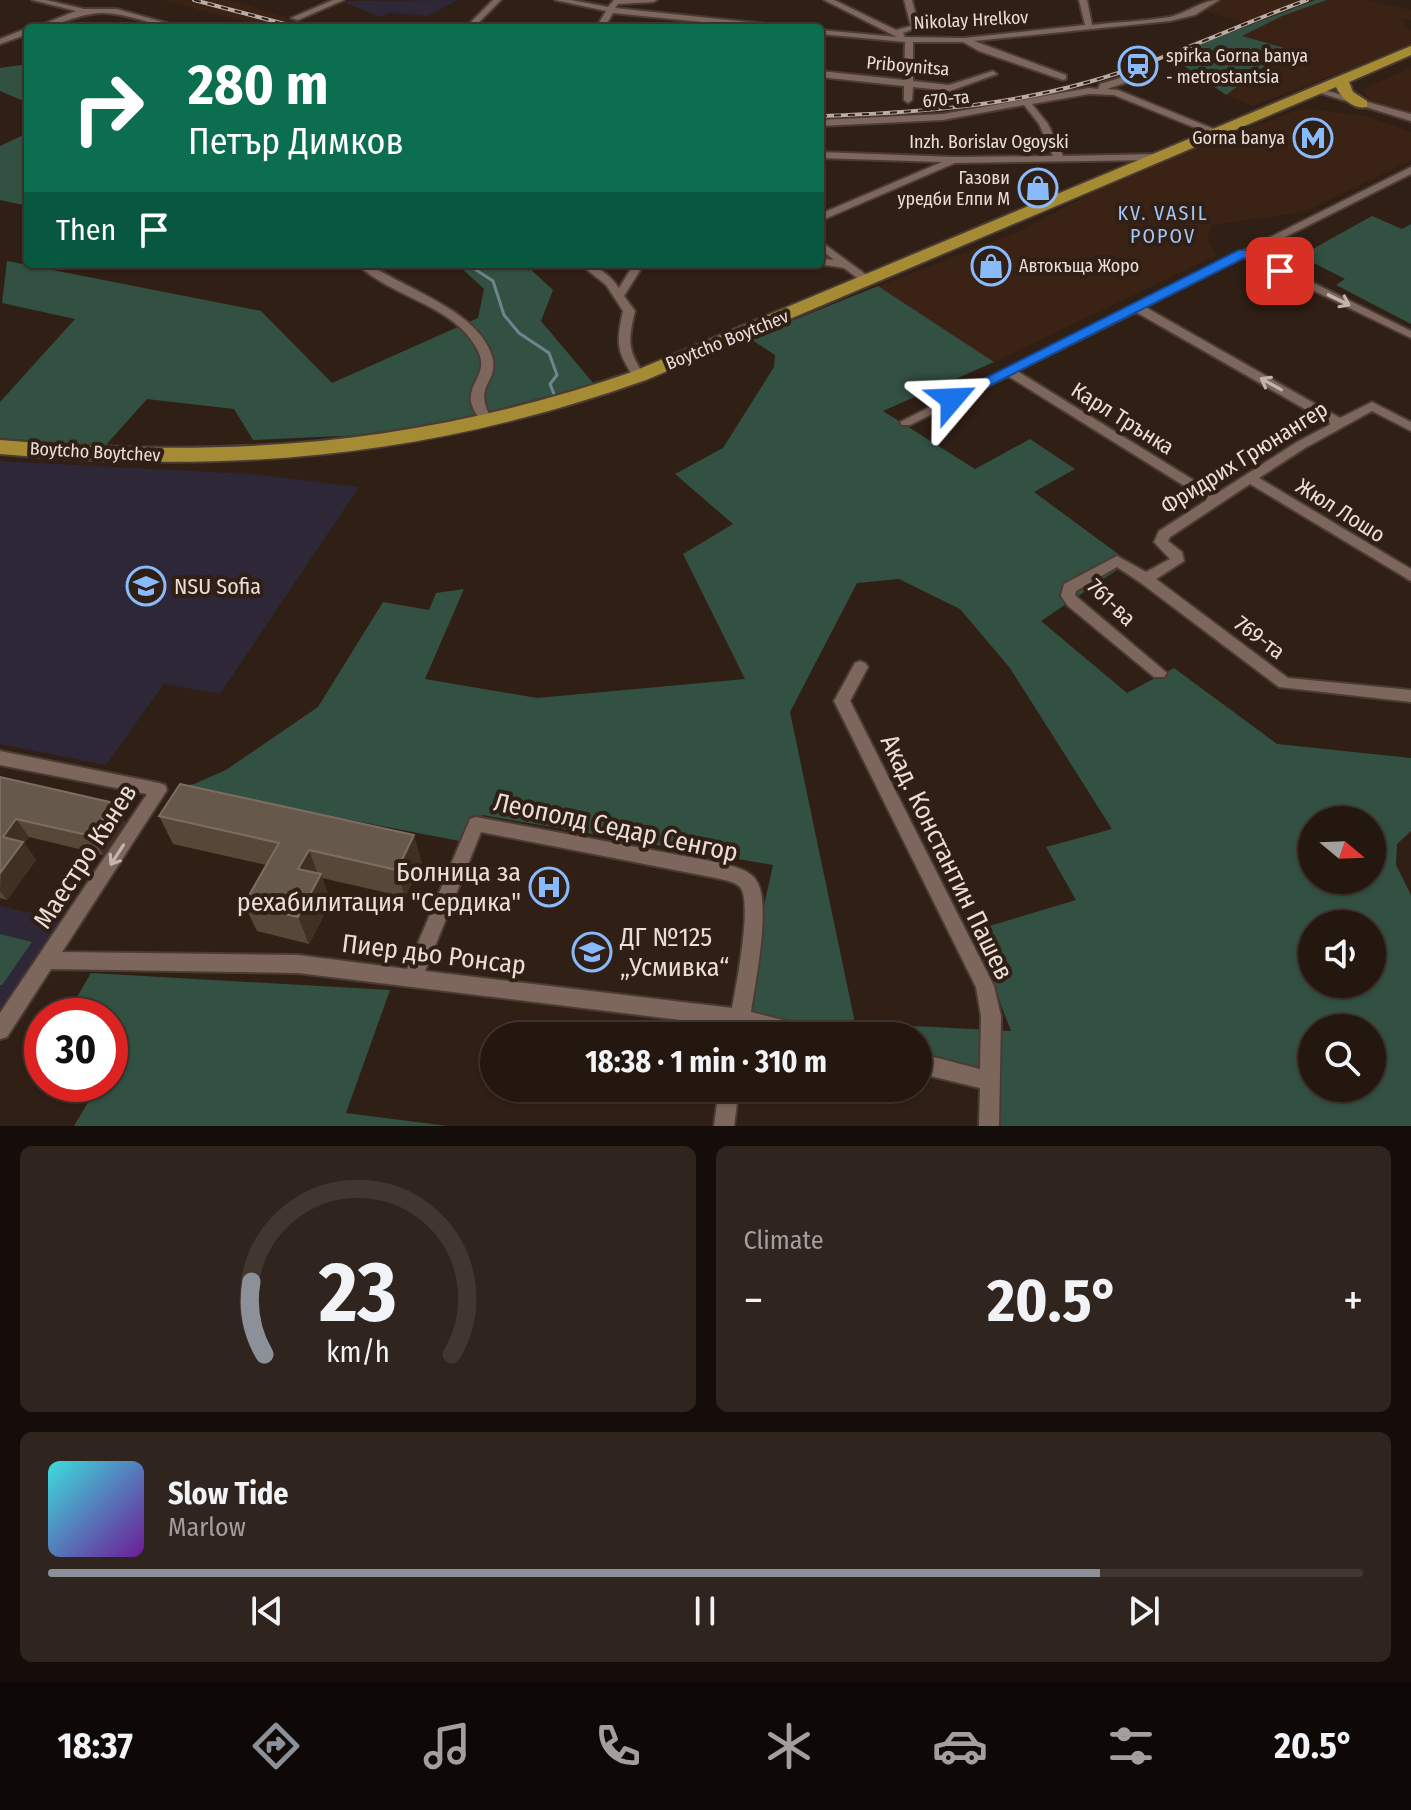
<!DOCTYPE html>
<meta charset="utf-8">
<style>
body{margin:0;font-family:"Fira Sans Condensed",sans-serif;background:#30241e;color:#f1f3f6;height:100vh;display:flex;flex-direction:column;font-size:30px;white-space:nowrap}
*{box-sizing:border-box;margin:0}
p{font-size:26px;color:#a39f9f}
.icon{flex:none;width:44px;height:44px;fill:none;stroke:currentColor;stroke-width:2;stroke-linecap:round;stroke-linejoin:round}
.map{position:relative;height:1126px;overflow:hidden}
.side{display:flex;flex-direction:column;gap:20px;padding:20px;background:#140d09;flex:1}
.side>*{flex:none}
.top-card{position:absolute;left:24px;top:24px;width:800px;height:244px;border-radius:8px;box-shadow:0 2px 6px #0004,0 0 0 2px #413630;background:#0b6e4f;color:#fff;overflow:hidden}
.needle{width:52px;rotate:109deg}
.tools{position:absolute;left:1298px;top:806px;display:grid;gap:16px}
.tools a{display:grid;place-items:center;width:88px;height:88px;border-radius:50%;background:#241710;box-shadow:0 2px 6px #0004,0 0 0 2px #413630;font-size:40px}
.speed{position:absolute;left:24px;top:998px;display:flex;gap:16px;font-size:40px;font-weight:700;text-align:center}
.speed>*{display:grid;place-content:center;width:104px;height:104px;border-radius:50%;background:#241710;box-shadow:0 2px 6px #0004,0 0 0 2px #413630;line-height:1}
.speed .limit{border:12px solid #d22;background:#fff;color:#111}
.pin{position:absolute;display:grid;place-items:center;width:68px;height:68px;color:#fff;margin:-34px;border-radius:16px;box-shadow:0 4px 12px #0006}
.me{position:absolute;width:88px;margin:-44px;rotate:64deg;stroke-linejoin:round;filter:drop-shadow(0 0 6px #0008)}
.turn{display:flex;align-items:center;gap:28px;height:168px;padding:0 32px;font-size:36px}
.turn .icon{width:104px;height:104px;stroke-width:2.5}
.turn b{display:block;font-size:56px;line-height:68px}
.then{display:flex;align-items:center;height:76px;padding:0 32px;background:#0003;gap:16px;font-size:30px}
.big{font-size:60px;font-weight:700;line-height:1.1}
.side .card{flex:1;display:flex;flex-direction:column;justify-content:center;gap:12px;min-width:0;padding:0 28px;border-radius:12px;background:#30241e}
.side .dial{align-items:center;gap:0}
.dial svg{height:208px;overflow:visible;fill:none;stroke:#413630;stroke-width:7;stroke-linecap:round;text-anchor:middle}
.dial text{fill:#f1f3f6;stroke:none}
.song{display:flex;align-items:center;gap:24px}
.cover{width:96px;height:96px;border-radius:12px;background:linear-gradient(135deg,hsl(180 70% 55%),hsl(280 70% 35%))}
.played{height:8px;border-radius:4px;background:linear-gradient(90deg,#8c9099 80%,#413630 80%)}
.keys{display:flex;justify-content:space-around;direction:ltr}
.heat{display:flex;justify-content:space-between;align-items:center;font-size:44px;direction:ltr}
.side .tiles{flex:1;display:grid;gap:20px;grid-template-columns:1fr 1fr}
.card:last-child{grid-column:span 2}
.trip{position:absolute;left:480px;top:1022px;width:452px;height:80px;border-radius:40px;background:#241710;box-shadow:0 2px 6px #0004,0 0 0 2px #413630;font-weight:700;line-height:80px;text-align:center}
.tab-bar{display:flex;height:128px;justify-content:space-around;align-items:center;background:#0e0906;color:#a39f9f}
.tab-bar .icon{width:56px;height:56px}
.tab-bar .on{color:#8c9099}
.tab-bar b{font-size:36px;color:#f1f3f6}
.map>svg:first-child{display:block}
.built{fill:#3a2215}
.education{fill:#2e2737}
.green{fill:#335143;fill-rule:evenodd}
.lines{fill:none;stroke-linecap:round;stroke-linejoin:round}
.stream{stroke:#6c868e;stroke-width:3}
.minor-casing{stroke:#4b3b35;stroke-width:4}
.tertiary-casing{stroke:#4b3b35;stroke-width:4}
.trunk-casing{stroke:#4b3b35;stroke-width:4}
.minor{fill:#7d675c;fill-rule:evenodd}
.tertiary{fill:#7d675c;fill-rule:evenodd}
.trunk{fill:#a58b34;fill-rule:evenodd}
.rail-casing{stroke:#bbada6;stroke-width:4}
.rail{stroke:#301f15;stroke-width:2;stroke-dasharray:7;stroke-linecap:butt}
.wall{fill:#564739}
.shaded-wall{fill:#403023}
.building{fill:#66584a;stroke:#7b6d60;stroke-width:2}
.oneway{stroke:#c4b4ad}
.route{fill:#1a73e8;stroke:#114b97;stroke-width:2}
.labels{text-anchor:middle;stroke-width:8;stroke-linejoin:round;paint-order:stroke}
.far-street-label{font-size:18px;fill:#ebded8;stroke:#301f15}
.far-poi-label{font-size:18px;fill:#ebded8;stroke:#301f15;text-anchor:start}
.far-neighbourhood-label{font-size:20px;letter-spacing:2px;fill:#a2c7f8;stroke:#301f15}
.street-label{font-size:22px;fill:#ebded8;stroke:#301f15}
.poi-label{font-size:22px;fill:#ebded8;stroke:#301f15;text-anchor:start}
.near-street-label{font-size:26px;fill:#ebded8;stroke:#301f15}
.near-poi-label{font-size:26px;fill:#ebded8;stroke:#301f15;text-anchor:end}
</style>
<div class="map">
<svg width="1411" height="1126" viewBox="0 0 1411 1126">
<rect width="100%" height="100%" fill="#301f15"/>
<path class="built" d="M 163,0 L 230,0 L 321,28 L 266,28 Z
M 1220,0 L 1315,0 L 1170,56 L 1067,90 L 936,112 L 820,118 L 820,114 L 888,111 L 992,100 L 1094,78 L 1243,22 L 1204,11 Z
M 1327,0 L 1366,0 L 1411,10 L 1411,20 L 1401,19 L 1411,31 L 1411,45 L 1253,106 L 1226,95 L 1287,50 L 1241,36 L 1282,16 Z
M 1411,68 L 1411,114 L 1372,103 L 1362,89 Z
M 1303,108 L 1366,116 L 1411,132 L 1411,160 L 1305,212 L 1212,225 L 1207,240 L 1217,255 L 994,362 L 878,286 L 1020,231 L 1100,188 L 1182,153 Z"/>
<path class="education" d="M 458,0 L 428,16 L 389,13 L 379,17 L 342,1 Z
M 0,461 L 251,474 L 359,487 L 220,694 L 164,684 L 106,765 L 0,744 Z
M 0,906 L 63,920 L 0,1011 Z"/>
<path class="green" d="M 1315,0 L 1327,0 L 1282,16 L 1242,36 L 1288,49 L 1226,95 L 1170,56 Z
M 28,64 L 28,103 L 0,91 L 0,68 Z
M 28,133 L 28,206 L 0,200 L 0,146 Z
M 1372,216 L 1402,229 L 1411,224 L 1411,324 L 1336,285 L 1345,279 L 1300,256 Z
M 7,261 L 261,311 L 332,383 L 478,318 L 484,289 L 457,264 L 525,264 L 553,290 L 541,321 L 594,384 L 457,420 L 362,435 L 253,440 L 234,409 L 147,399 L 105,446 L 0,438 L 0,402 L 75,319 L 2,303 Z
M 878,286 L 994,362 L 883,411 L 975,469 L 1030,439 L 1075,469 L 1034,492 L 1129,562 L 1041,621 L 1127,693 L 1174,668 L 1277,744 L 1411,758 L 1411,831 L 1397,844 L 1396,865 L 1411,895 L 1411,1126 L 989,1126 L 989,1081 L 918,1063 L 918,1036 L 811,1036 L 739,1018 L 773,865 L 482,815 L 470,843 L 179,787 L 194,784 L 226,770 L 318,707 L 383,602 L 429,610 L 436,593 L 464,589 L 425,679 L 537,698 L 745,679 L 683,554 L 733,524 L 675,474 L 723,448 L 774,367 L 775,355 L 749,338 ZM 899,579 L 960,609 L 1010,668 L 1112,829 L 1046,847 L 1076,900 L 973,931 L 1011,1031 L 855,1023 L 790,712 L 857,583 ZM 1312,820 L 1372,820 L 1372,880 L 1312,880 ZM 1312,924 L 1372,924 L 1372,984 L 1312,984 ZM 1312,1028 L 1372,1028 L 1372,1088 L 1312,1088 Z
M 0,934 L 32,942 L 2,985 L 0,985 Z
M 91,973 L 390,990 L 346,1113 L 448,1126 L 74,1126 L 99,1084 L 110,1084 L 110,1016 L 66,1016 Z"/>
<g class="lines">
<path class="stream" d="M 467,264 L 493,281 L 504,315 L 519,333 L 549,353 L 557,375 L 550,384 L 554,394"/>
<g class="minor-casing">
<path id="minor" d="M 32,0 L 46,0 L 84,9 L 117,9 L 184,28 C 156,28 130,13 102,13 C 77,13 57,28 33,28 L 76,11 Z
M 333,0 L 344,0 L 298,20 L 291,18 Z
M 493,0 L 501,0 L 473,28 L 465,28 Z
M 555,0 L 571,0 L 608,7 L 614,0 L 657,0 L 653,2 L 618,4 L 615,8 L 784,26 L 788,28 L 761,28 L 613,13 L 604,28 L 596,28 L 606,11 Z
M 824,0 L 834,0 L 896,30 L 911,26 L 904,0 L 912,0 L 919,27 L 903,33 L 905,37 L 964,38 L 1085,25 L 1079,0 L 1087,0 L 1092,25 C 1118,22 1145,21 1170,17 C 1187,13 1202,0 1219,0 L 1195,15 L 1170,21 L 974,41 L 1066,75 L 1066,79 L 1063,80 L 979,51 L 963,42 L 913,42 L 913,81 L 949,85 L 993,71 L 997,74 L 950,91 L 913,87 L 912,100 L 908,103 L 904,100 L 904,86 L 820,77 L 820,71 L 904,80 L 905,42 L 820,34 L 820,30 L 897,37 Z
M 25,29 L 28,29 L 28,34 L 0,44 L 0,39 Z
M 1140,72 L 1143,73 L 1143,77 L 1107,89 L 1118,90 L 1219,131 L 1219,135 L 1213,135 L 1114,95 L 1089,94 L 1032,104 L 1048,124 L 1063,156 L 1158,154 L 1163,157 L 1158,160 L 955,163 L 820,221 L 820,214 L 942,162 L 820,158 L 820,152 L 955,157 L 1053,156 L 1039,124 L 1024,105 L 943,120 L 820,126 L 820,120 L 943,114 L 1089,88 L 1098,89 L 1100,84 Z
M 1411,167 L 1411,174 L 1253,253 L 1411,331 L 1411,338 L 1244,257 L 1145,307 L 1340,418 L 1372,402 L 1411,422 L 1411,431 L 1372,411 L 1305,448 L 1259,478 L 1411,569 L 1411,581 L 1250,484 L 1170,537 L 1168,541 L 1182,552 L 1184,561 L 1156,579 L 1288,678 L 1411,690 L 1411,702 L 1279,687 L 1141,583 L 1117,567 L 1076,591 L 1075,595 L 1078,598 L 1167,673 L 1164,677 L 1154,677 L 1068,606 L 1061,596 L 1064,584 L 1117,556 L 1146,572 L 1170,559 L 1154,542 L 1159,531 L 1207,500 L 1008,376 L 910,425 L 902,425 L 900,422 ZM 1136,312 L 1331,424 L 1297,442 L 1216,494 L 1017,371 Z
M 820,241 L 872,279 L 872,283 L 864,283 L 844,268 L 819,264 L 820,258 L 834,260 L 820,249 Z
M 357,264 L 369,264 C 405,289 479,311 492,356 C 500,385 470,383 493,421 L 491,424 L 483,424 C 478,417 473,410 471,402 C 468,382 490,373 477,349 C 453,304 392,298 357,264 Z
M 580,264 C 596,264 609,274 619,288 L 634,264 L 644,264 L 624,296 L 635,311 C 628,341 627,350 645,376 L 643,379 L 635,379 C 616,351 616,343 623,311 L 606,285 Z
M 860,661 L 865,663 L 868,667 L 850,701 L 994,986 L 1001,1016 L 999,1126 L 979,1126 L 980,1088 L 918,1073 L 918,1053 L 980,1069 L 981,1016 L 976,987 L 834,701 L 855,663 Z
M 0,751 L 159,783 L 165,785 L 167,790 L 62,952 L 298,955 L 407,969 L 468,824 L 470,819 L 476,817 L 716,862 C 729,866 748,868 756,880 C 772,903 755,983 751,1012 L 811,1027 L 818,1029 L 821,1036 L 774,1036 L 748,1029 L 747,1036 L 727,1036 L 729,1026 L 298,973 L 51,969 L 7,1037 L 0,1039 L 0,1013 L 147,794 L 0,765 ZM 481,832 L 716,878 C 724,880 734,881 740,887 C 753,902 736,987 732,1008 L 425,971 Z
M 719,1088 L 739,1088 L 734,1126 L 714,1126 Z"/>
</g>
<g class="tertiary-casing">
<path id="tertiary" d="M 1317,88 L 1411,114 L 1411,121 L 1317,92 Z"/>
</g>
<g class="trunk-casing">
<path id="trunk" d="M 1411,46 L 1411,55 L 1349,82 L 1353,92 L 1367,101 L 1367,107 C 1354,110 1342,99 1336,87 L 646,380 C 425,458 232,474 0,454 L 0,440 C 225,459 417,446 632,372 Z"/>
</g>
<use href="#minor" class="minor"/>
<use href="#tertiary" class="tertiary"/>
<use href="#trunk" class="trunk"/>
<g class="rail-casing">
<path id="rail" d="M 194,0 L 300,28
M 820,116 C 909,113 999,107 1085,83 C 1161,62 1233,27 1307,0"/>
</g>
<use href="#rail" class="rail"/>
</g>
<path class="wall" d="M 0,777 L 114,803 L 125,822 L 103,855 L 29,837 L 24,843 L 36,860 L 7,900 L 0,898 Z
M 159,816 L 422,863 L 405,897 L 322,878 L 331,902 L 309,944 L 257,931 L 244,904 L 266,865 L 173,844 Z"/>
<path class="shaded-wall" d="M 114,803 L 125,822 L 103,855 L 92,836 Z
M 16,819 L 29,837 L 24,843 L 36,860 L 7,900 L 0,891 L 3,837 Z
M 414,835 L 422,863 L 405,897 L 397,870 Z
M 309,850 L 319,877 L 321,874 L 331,902 L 309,944 L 298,917 L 298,869 Z"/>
<path class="building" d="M 0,777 L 114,803 L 92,836 L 16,819 L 3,837 L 23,842 L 0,873 Z
M 180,784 L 414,835 L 397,870 L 309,850 L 298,869 L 321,874 L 298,917 L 244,904 L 279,843 L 159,816 Z"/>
<defs><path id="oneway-shaft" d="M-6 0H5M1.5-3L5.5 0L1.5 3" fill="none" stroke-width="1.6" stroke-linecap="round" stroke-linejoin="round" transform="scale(2)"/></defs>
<g class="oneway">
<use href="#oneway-shaft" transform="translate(1339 300) rotate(26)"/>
<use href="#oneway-shaft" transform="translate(1271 384) rotate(-151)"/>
<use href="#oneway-shaft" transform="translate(117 855) rotate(123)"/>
</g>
<path class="route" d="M 1239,250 L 1249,250 L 1287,271 L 1275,274 L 1244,258 L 957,402 L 952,404 L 944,399 Z"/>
<defs>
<g id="station-ring" transform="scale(2)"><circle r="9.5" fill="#301f15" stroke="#89bafc" stroke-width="1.5"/><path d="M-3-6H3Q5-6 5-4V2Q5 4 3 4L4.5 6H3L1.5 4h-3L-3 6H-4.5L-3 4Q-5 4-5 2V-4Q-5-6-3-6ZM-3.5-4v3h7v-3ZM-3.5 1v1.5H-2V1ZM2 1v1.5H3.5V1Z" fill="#89bafc"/></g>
<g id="metro-ring" transform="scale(2)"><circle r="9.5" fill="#301f15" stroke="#89bafc" stroke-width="1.5"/><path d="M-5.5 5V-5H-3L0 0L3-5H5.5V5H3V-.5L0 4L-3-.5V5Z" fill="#89bafc"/></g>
<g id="shop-ring" transform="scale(2)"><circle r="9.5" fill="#301f15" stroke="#89bafc" stroke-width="1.5"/><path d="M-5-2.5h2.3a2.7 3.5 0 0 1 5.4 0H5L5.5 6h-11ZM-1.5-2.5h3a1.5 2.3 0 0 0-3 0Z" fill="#89bafc"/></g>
<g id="school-ring" transform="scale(2)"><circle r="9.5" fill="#301f15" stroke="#89bafc" stroke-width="1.5"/><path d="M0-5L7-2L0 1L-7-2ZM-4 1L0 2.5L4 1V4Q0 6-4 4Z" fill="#89bafc"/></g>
<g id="hospital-ring" transform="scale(2)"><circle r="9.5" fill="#301f15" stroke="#89bafc" stroke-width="1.5"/><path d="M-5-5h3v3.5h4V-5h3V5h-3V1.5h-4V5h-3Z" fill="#89bafc"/></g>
</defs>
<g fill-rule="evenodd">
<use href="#station-ring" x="1138" y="66"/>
<use href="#metro-ring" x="1313" y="138"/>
<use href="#shop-ring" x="1038" y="188"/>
<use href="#shop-ring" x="991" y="266"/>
<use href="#school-ring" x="146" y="586"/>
<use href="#hospital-ring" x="549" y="887"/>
<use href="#school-ring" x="592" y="952"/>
</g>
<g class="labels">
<g class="far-street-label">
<text transform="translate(971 20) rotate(-3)" y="6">Nikolay Hrelkov</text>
<text transform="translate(908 66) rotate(5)" y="6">Priboynitsa</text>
<text transform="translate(946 99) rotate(-6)" y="6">670-та</text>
<text x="989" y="148">Inzh. Borislav Ogoyski</text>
<text transform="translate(727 340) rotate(-22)" y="6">Boytcho Boytchev</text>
<text transform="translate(95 452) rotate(3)" y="6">Boytcho Boytchev</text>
</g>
<g class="far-poi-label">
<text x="1166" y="62">spirka Gorna banya<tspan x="1166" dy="21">- metrostantsia</tspan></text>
<text x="1285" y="144" text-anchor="end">Gorna banya</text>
<text x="1010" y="184" text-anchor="end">Газови<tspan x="1010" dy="21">уредби Елпи М</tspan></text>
<text x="1019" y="272">Автокъща Жоро</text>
</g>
<g class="far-neighbourhood-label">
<text x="1163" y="220">KV. VASIL<tspan x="1163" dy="23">POPOV</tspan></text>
</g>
<g class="street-label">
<text transform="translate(1123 418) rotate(32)" y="8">Карл Трънка</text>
<text transform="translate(1244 457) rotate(-32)" y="8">Фридрих Грюнангер</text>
<text transform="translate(1341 510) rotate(32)" y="8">Жюл Лошо</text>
<text transform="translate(1112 602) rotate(44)" y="8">761-ва</text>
<text transform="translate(1260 637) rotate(37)" y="8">769-та</text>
</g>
<g class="poi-label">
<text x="174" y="594">NSU Sofia</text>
</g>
<g class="near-street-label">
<text transform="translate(616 827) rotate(12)" y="9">Леополд Седар Сенгор</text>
<text transform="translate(85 856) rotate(-57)" y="9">Маестро Кънев</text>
<text transform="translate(947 857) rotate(64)" y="9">Акад. Константин Пашев</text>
<text transform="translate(434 954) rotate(7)" y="9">Пиер дьо Ронсар</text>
</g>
<g class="near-poi-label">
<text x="521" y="881">Болница за<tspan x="521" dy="30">рехабилитация "Сердика"</tspan></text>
<text x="620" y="946" text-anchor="start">ДГ №125<tspan x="620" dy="30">„Усмивка“</tspan></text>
</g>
</g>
</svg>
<div class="tools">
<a><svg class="needle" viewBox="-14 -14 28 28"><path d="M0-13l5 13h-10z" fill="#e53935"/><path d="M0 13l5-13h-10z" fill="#a39f9f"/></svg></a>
<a><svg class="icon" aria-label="sound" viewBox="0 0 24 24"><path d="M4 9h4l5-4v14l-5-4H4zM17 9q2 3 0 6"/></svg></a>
<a><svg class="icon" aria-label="search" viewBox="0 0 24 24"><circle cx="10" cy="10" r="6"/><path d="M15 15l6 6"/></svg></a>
</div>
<div class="speed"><div class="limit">30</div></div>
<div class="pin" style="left:1280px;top:271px;background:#d93025"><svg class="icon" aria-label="arrive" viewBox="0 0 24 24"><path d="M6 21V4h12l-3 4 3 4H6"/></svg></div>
<svg class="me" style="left:952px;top:399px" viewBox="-20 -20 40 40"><path d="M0-17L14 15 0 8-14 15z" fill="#1a73e8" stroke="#fff" stroke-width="4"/></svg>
<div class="trip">18:38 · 1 min · 310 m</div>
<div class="top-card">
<div class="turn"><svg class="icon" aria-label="right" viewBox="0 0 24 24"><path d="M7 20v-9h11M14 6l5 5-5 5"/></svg><div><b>280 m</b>Петър Димков</div></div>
<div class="then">Then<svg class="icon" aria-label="arrive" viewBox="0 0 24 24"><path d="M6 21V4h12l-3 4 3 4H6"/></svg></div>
</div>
</div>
<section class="side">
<div class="tiles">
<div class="card dial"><svg viewBox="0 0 100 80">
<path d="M14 69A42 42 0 1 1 86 69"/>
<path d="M14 69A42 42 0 0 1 9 41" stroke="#8c9099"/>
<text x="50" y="56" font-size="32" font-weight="700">23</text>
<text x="50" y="72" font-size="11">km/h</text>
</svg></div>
<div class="card"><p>Climate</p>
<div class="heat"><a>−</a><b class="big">20.5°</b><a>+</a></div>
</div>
<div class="card">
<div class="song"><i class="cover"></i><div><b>Slow Tide</b><p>Marlow</p></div></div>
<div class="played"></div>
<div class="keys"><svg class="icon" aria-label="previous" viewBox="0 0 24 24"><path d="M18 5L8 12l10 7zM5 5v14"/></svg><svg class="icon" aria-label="pause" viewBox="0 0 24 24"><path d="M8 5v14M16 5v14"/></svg><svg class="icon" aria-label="next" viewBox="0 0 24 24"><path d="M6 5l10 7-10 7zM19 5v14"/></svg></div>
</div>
</div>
</section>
<nav class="tab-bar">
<b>18:37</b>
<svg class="icon on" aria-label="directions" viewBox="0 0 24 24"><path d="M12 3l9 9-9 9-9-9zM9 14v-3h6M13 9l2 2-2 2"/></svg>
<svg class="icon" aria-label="music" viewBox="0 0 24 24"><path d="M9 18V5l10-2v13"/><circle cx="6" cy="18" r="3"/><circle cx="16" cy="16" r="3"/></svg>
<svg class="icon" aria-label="phone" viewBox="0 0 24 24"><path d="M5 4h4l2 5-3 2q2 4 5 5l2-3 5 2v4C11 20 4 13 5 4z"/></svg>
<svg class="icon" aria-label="climate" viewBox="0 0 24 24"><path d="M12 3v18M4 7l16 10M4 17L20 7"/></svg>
<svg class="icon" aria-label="car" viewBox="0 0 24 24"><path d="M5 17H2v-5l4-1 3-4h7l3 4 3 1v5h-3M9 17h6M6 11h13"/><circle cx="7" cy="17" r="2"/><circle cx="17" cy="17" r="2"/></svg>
<svg class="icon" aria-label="filters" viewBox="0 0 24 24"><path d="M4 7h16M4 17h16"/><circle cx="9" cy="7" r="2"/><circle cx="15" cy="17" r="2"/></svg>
<b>20.5°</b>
</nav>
